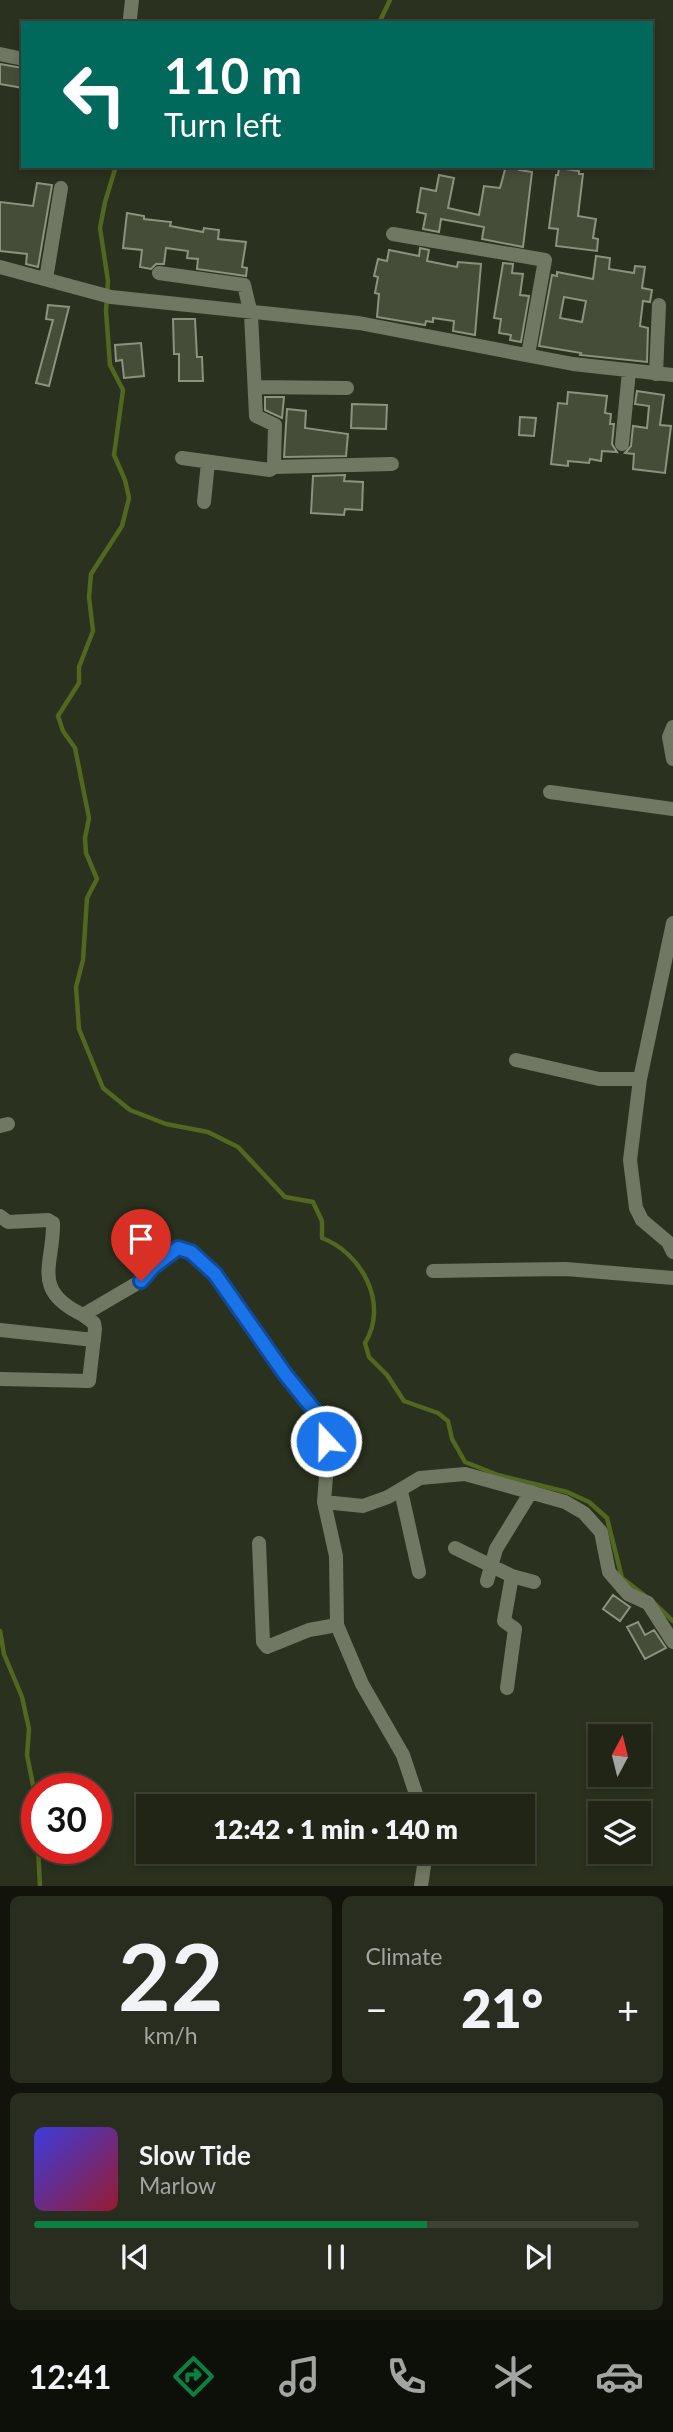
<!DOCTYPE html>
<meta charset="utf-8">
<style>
body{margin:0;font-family:Lato,sans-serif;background:#282d1f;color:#f1f3f6;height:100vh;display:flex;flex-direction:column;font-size:26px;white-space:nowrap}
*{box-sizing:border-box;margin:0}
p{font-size:23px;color:#a2a5a1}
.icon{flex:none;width:38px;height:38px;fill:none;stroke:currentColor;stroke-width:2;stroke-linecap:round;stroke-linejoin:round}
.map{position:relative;height:1886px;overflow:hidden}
.sheet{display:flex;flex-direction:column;gap:10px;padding:10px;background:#12140c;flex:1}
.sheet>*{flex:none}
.banner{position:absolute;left:21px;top:21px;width:632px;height:147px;border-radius:0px;box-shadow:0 4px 10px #0003,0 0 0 2px #3d4235;background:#00695c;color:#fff;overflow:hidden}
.needle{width:46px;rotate:7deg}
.fabs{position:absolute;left:588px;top:1724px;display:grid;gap:14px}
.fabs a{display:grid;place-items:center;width:63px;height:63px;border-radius:0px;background:#202516;box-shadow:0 4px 10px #0003,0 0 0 2px #3d4235;font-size:35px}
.speed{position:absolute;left:21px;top:1773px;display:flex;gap:14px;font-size:35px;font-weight:700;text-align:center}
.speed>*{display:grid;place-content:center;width:91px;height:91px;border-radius:50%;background:#202516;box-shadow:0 4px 10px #0003,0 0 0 2px #3d4235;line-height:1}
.speed .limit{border:10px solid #d22;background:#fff;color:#111}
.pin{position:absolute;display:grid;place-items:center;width:60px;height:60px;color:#fff;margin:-72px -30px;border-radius:50% 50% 50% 0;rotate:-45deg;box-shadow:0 0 7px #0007}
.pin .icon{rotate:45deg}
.me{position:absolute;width:77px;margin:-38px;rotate:339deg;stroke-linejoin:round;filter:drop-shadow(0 0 5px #0008)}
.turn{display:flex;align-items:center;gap:24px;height:147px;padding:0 28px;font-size:32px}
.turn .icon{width:91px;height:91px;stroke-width:2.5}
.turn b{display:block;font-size:49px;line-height:60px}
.big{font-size:52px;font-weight:800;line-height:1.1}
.sheet .widget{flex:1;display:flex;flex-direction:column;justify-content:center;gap:10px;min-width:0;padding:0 24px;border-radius:10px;background:#282d1f}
.sheet .dial{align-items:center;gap:0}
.dial b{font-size:91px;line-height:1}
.song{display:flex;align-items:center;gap:21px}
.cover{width:84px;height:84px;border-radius:10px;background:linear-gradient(135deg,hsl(240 70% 55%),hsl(350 70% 35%))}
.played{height:7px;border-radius:4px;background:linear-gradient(90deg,#0b8043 65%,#3d4235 65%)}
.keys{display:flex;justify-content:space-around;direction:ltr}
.heat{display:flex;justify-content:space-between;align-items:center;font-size:38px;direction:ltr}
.sheet .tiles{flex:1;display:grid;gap:10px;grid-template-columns:1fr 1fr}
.widget:last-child{grid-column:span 2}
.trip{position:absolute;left:136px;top:1794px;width:399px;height:70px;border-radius:0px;background:#202516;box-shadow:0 4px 10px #0003,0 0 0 2px #3d4235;font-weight:800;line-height:70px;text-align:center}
.menu{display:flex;height:112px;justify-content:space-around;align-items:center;background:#0d0f09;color:#a2a5a1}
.menu .icon{width:49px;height:49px}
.menu .active{color:#0b8043}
.menu b{font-size:32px;color:#f1f3f6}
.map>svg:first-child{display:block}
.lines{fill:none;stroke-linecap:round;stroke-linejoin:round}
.stream{stroke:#52671f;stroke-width:4.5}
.building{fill:#454c38;stroke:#8b937e;stroke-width:2;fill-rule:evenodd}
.minor{stroke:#707863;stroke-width:14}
.route-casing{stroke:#114b97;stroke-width:18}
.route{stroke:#1a73e8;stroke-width:12}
</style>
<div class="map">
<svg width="673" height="1886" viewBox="0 0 673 1886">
<rect width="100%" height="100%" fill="#2a311e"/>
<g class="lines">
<path class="stream" d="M 379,23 L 390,0
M 116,166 L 105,202 L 100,228 L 108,281 L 106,311 L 110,365 L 123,390 L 114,455 L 125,480 L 129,498 L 122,526 L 91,574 L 89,597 L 93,631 L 79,667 L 79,683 L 58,716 L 63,731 L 75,748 L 89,818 L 85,838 L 86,853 L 97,879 L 87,898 L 83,960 L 76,987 L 79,1029 L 103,1088 L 130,1110 L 166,1124 L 208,1132 L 238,1147 L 285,1197 L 313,1202 L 322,1221 L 322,1238 C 362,1253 389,1304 365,1343 L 369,1357 L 387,1375 L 404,1401 L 438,1413 L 448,1421 L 452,1439 L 465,1462 L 498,1475 L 567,1492 L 589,1502 L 607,1518 L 622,1578 L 644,1595
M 653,1602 L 673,1621
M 0,1631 L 4,1654 L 22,1697 L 29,1729 L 27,1755 L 36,1800 L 37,1836
M 38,1848 L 40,1886"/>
</g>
<path class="building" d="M 0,64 L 23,68 L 23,88 L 0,84 Z
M 506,166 L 520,166 L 519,170 L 532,172 L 523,247 L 482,239 L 484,227 L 441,219 L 439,232 L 423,229 L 426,214 L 417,212 L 421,188 L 436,191 L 439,175 L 454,178 L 448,208 L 479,215 L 484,186 L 500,188 Z
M 559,168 L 579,171 L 579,174 L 583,174 L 578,216 L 596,219 L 593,238 L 598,239 L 597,251 L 556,246 L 558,229 L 549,228 L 556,175 L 558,175 Z
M 37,183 L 52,185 L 38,267 L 26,264 L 27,254 L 0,251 L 0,202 L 33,206 Z
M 127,213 L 144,216 L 144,219 L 171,222 L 170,226 L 203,232 L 204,228 L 219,230 L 218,239 L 246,242 L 242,267 L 247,268 L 246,276 L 197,269 L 198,259 L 187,258 L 188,251 L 166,248 L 164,264 L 156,264 L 151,269 L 140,267 L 142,250 L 123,248 Z
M 420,248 L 429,250 L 427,261 L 457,267 L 458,262 L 481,264 L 475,335 L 453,331 L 454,321 L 433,318 L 433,322 L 426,321 L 425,325 L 377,317 L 379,294 L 375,293 L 378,277 L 374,276 L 378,259 L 387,261 L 389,250 L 419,256 Z
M 596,256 L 610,258 L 609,269 L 634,273 L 635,266 L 645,267 L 642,288 L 652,290 L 650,302 L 643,301 L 640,326 L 648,328 L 647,362 L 580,355 L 581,353 L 539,346 L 552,275 L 557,276 L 557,272 L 593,279 ZM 564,297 L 586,301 L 582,322 L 560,318 Z
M 503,263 L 513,264 L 512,273 L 523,274 L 520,295 L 529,296 L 521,342 L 510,340 L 511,335 L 499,333 L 501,319 L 494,318 Z
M 48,305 L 69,307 L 49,386 L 36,383 L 53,320 L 46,319 Z
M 173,319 L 195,319 L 197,357 L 202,357 L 203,381 L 179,381 L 179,354 L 174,354 Z
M 141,343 L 144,376 L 124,378 L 122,360 L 116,361 L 115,345 Z
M 637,391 L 664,395 L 660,425 L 671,426 L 665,473 L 633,469 L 634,454 L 625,453 L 631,446 L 633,426 L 647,428 L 649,406 L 635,404 Z
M 568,392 L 607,396 L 605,413 L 611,414 L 610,424 L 614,424 L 612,444 L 617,452 L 602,451 L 601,461 L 590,459 L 589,463 L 568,461 L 568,466 L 551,464 L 558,403 L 567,404 Z
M 265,397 L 284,397 L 282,418 L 265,410 Z
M 352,404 L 387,405 L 386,429 L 351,428 Z
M 287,409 L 306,411 L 305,428 L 348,434 L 346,456 L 284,457 Z
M 520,417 L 536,418 L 534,436 L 519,435 Z
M 345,475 L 344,481 L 363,482 L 362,510 L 345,509 L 344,515 L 311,513 L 313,476 Z
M 613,1595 L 630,1607 L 620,1621 L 603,1609 Z
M 638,1622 L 645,1635 L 654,1630 L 666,1648 L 645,1659 L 627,1627 Z"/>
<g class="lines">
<path class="minor" d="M 130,18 L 132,0
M 0,54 L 23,59
M 393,234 L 545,260 L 528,355
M 0,267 L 111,297 L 359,323 L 573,364 L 673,375
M 159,273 L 244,285 L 251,314 L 256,416 L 275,425 L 274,467
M 46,279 L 61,188
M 656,374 L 659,305
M 256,387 L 347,388
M 622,444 L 629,371
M 182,458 L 270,470 L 274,467 L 392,464
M 204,502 L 208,462
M 673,727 L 669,737 L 673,759
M 550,792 L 673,809
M 673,923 L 640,1079 L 630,1160 L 636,1208 L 642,1220 L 668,1242 L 673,1252
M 516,1060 L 599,1079 L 640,1079
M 0,1126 L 8,1124
M 0,1216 L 8,1222 L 48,1220 L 53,1223 C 54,1264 30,1290 83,1315 L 141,1281 L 153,1267 L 178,1248 L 191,1252 L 215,1274 L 285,1374 L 317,1416 L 328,1451 L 324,1502 L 336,1556 L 337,1625 L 362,1684 L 403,1755 L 420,1806
M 433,1271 L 566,1269 L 673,1278
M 0,1330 L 94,1340
M 0,1379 L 89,1381 L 95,1329 L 94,1323 L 83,1315
M 401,1491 L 419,1572
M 324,1502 L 363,1506 L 388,1497 L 420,1478 L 465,1474 L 565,1502 L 584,1513 L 601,1532 L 609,1572 L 628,1594 L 648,1603 L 673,1642
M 259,1543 L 263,1642 L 267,1647 L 309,1630 L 337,1625
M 455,1548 L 512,1576 L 534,1582
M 487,1581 L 496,1549 L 531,1492
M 507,1688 L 515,1629 L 504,1621 L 512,1576
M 421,1886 L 426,1852"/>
</g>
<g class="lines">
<g class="route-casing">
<path id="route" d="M 141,1281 L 153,1267 L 178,1248 L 191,1252 L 215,1274 L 285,1374 L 314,1410 L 326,1441"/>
</g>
<use href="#route" class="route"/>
</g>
</svg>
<div class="fabs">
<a><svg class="needle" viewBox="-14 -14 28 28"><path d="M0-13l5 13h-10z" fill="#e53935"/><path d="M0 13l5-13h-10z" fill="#a2a5a1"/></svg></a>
<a><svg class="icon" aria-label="layers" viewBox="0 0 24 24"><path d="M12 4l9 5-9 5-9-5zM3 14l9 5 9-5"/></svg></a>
</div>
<div class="speed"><div class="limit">30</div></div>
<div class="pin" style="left:141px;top:1281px;background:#d93025"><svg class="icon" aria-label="arrive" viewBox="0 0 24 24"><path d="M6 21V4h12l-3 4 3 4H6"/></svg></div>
<svg class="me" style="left:326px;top:1441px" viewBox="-20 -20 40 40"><circle r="17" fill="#1a73e8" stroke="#fff" stroke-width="3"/><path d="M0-11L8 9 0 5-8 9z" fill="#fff"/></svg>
<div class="trip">12:42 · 1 min · 140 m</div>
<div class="banner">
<div class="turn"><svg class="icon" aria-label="left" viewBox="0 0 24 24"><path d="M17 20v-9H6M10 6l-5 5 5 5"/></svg><div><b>110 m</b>Turn left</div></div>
</div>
</div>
<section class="sheet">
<div class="tiles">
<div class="widget dial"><b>22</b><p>km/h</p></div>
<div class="widget"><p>Climate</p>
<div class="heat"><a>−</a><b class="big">21°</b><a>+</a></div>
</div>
<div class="widget">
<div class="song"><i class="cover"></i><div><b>Slow Tide</b><p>Marlow</p></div></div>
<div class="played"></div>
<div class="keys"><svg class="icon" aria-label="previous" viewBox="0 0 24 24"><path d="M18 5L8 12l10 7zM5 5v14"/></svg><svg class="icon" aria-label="pause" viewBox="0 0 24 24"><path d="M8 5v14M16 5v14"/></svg><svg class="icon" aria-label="next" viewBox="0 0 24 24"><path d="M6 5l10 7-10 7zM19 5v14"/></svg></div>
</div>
</div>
</section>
<nav class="menu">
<b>12:41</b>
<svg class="icon active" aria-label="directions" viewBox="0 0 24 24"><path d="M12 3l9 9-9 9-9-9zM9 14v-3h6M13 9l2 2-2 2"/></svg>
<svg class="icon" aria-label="music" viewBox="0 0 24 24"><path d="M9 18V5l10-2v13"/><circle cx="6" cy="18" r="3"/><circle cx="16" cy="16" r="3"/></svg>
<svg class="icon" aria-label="phone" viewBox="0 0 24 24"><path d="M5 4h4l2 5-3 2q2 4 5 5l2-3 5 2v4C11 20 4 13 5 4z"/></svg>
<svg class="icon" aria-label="climate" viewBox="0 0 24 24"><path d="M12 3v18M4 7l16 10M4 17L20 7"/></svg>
<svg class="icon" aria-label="car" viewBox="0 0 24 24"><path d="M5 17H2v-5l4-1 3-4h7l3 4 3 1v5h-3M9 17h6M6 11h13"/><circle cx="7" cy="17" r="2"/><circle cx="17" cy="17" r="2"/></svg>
</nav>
